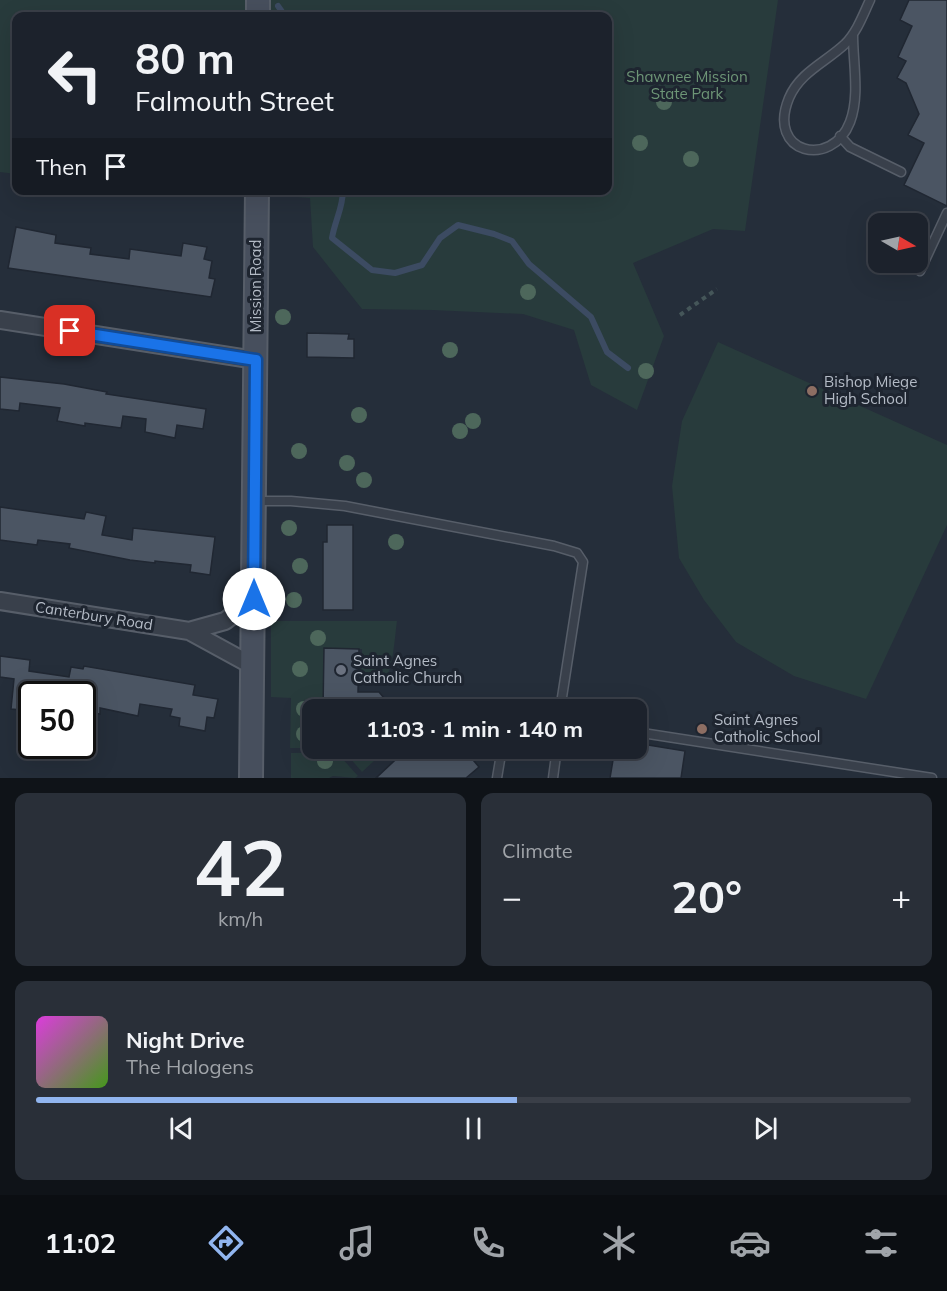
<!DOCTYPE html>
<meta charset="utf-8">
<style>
body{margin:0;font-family:Mulish,sans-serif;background:#292f38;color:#f1f3f6;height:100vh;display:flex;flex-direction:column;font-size:22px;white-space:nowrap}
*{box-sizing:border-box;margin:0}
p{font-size:20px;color:#a0a4a9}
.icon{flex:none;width:33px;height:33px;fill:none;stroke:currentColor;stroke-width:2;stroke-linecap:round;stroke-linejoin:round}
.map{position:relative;height:778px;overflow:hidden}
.panel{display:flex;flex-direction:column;gap:15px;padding:15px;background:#0f1318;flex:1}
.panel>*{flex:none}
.top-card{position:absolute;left:12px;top:12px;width:600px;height:183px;border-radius:12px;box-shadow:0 6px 24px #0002,0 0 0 2px #3a3f48;background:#1c222c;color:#f1f3f6;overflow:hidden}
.needle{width:39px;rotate:99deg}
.controls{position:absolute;left:868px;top:213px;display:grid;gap:12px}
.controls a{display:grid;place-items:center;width:60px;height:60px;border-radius:12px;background:#1c222c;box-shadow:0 6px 24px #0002,0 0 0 2px #3a3f48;font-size:30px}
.speed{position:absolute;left:18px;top:681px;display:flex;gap:12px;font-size:30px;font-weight:700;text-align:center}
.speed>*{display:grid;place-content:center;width:78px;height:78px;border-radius:50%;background:#1c222c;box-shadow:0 6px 24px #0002,0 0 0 2px #3a3f48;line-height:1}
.speed .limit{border:3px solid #111;border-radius:9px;background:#fff;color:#111}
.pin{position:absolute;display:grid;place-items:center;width:51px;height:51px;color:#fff;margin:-26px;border-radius:12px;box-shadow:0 3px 9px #0006}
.me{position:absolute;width:66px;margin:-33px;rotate:0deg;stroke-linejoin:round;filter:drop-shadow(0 0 4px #0008)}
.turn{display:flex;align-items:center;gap:21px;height:126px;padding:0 24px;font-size:27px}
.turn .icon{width:78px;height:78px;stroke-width:2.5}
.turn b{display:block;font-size:42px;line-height:51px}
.then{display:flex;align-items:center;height:57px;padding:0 24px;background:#0003;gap:12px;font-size:22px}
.big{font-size:45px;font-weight:700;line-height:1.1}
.panel .tile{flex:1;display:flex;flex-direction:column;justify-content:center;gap:9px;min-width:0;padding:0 21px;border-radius:12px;background:#292f38}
.panel .dial{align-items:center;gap:0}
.dial b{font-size:78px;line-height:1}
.song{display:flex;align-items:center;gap:18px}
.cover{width:72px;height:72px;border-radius:9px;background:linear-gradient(135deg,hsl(300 70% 55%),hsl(100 70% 35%))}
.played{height:6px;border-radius:3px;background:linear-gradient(90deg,#91b5ef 55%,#3a3f48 55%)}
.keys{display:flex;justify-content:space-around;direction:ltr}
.heat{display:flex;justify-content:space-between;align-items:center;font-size:33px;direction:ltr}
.panel .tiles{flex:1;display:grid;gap:15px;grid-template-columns:1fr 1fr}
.tile:last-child{grid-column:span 2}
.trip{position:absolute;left:302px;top:699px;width:345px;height:60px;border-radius:12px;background:#1c222c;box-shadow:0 6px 24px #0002,0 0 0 2px #3a3f48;font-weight:700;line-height:60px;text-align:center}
.dock{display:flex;height:96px;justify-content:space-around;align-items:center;background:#0b0e12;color:#a0a4a9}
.dock .icon{width:42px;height:42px}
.dock .active{color:#91b5ef}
.dock b{font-size:27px;color:#f1f3f6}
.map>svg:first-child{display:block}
.green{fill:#283b3c}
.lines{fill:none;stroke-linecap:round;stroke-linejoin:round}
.stream{stroke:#3c4b62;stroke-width:6}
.building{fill:#4b5563;stroke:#202732;stroke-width:1.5}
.service-casing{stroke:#575e69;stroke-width:11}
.minor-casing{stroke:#575e69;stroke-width:20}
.secondary-casing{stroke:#575e69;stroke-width:26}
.path{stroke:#455659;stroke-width:4;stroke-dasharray:4.5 4.5;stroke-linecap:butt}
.service{stroke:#39404b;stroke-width:8}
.minor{stroke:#39404b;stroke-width:16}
.secondary{stroke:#474f5d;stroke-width:22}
.tree{fill:#4d675b}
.route-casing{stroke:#114b97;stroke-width:15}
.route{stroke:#1a73e8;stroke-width:10}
.education-dot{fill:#8d6e63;stroke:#1e2530;stroke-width:2}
.worship-dot{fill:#6b7280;stroke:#1e2530;stroke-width:2}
.labels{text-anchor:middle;stroke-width:6;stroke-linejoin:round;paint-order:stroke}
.park-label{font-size:15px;fill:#6d9576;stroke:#1e2530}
.street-label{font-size:15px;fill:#b4bbc6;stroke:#1e2530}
.poi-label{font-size:15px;fill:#b4bbc6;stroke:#1e2530;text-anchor:start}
</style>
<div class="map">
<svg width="947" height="778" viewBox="0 0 947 778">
<rect width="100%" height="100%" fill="#252e3a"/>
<path class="green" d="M 0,0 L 778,0 L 745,231 L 713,229 L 633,263 L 664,336 L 637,410 L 591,385 L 574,330 L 523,314 L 432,310 L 362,309 L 313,247 L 310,198 L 219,191 L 608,190 L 608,16 L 16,16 L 16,174 L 0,172 Z
M 718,342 L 947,445 L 947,525 L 866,699 L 794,676 L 736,642 L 704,600 L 679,558 L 672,486 L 682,421 Z
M 275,621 L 397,621 C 395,634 393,674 383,682 C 378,685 370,684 364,685 L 361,681 L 362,649 L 324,649 L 323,709 L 312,710 L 312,748 L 290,748 L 291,698 L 271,697 L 271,623 Z
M 387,749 L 362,772 L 342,749 L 387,748 Z
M 332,752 L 340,756 L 358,776 L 355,778 L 333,776 L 329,778 L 291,778 L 291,753 Z"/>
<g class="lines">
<path class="stream" d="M 278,6 L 285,16
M 343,190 C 343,208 335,220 332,238 L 372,270 L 395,273 L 422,265 L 440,238 L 458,225 L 494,234 L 512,241 L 529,264 L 591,317 L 607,352 L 628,368"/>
</g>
<path class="building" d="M 909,0 L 947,0 L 947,206 L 904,185 L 924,143 L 908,135 L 919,114 L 906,83 L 897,78 L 906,61 L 898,57 L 912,26 L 900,20 Z
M 16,227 L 56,235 L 55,243 L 91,248 L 90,254 L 129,259 L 130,249 L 181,256 L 183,243 L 207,247 L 204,259 L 212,261 L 209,278 L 215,279 L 211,297 L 8,268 Z
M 307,333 L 349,334 L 348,339 L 354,339 L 354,358 L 307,357 Z
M 0,377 L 64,384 L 107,392 L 106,394 L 206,409 L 203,429 L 177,425 L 175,438 L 145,432 L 146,419 L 123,416 L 121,428 L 85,423 L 85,426 L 57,421 L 60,408 L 20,403 L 19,411 L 0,409 Z
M 0,507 L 84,519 L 86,512 L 106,516 L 102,535 L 132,540 L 133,528 L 215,537 L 210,575 L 190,572 L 191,565 L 155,561 L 155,563 L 130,560 L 69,548 L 70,544 L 38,540 L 37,545 L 0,540 Z
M 327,525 L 353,525 L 353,610 L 323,610 L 323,542 L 327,542 Z
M 324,648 L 359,649 L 358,692 L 379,692 L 394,710 L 323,710 Z
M 0,656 L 30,660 L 29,671 L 69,677 L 71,667 L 83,669 L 84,666 L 195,685 L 193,695 L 218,699 L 214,718 L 207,717 L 205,731 L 179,726 L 180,718 L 170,716 L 172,709 L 140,704 L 138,716 L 100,708 L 100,714 L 82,711 L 82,694 L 32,694 L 32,711 L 11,709 L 14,679 L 0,677 Z
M 636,743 L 685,751 L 681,778 L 610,778 L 615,748 L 636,748 Z
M 408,748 L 463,748 L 479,767 L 466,778 L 376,778 Z"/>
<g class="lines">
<g class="service-casing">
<path id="service" d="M 853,35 C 853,63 860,96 850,122 C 832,169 766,154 789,98 C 800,72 826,62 845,44 C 857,32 863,15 870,0
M 840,136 L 850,147 L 901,172
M 920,271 L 947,213
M 255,501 L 291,501 L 345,506 L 554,546 L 577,553 L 583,562 L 560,710
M 636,732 L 932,778
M 497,778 L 502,748
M 553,778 L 557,748"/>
</g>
<g class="minor-casing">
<path id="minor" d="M 0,320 L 256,360
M 0,601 L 189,631 L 253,666
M 189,631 L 225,621 L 254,599"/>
</g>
<g class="secondary-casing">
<path id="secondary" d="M 258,16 L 258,0
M 251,778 L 257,190"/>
</g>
<path class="path" d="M 680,315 L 717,289"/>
<use href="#service" class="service"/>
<use href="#minor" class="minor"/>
<use href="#secondary" class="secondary"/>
</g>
<g class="tree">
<circle cx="664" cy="102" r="8"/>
<circle cx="640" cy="143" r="8"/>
<circle cx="691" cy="159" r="8"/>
<circle cx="528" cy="292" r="8"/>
<circle cx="283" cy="317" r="8"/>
<circle cx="450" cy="350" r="8"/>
<circle cx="646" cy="371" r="8"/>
<circle cx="359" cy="415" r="8"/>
<circle cx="473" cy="421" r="8"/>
<circle cx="460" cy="431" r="8"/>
<circle cx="299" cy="451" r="8"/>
<circle cx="347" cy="463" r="8"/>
<circle cx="364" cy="480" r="8"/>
<circle cx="289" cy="528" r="8"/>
<circle cx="396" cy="542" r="8"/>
<circle cx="300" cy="566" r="8"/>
<circle cx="294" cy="600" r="8"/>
<circle cx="318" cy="638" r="8"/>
<circle cx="300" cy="669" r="8"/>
<circle cx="304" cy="709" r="8"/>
<circle cx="304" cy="734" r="8"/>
<circle cx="325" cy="761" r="8"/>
</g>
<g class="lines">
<g class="route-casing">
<path id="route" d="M 70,331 L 256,360 L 254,599"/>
</g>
<use href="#route" class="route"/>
</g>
<g class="education-dot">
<circle cx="812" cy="391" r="6"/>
<circle cx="702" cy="729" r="6"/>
</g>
<circle class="worship-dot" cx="341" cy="670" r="6"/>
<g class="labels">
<g class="park-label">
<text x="687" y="82">Shawnee Mission<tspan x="687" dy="17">State Park</tspan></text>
</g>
<g class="street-label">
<text transform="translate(256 286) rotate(-90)" y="5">Mission Road</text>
<text transform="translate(94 616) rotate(9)" y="5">Canterbury Road</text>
</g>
<g class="poi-label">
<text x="824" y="387">Bishop Miege<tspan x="824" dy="17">High School</tspan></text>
<text x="353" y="666">Saint Agnes<tspan x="353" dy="17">Catholic Church</tspan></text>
<text x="714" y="725">Saint Agnes<tspan x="714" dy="17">Catholic School</tspan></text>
</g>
</g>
</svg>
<div class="controls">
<a><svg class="needle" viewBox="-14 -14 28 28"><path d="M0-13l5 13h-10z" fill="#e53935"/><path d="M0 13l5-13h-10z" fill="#a0a4a9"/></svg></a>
</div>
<div class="speed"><div class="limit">50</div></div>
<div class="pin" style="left:70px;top:331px;background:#d93025"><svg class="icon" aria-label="arrive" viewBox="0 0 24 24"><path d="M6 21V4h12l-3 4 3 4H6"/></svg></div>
<svg class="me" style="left:254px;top:599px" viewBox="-20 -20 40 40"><circle r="19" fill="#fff"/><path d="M0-13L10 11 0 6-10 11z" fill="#1a73e8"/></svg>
<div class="trip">11:03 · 1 min · 140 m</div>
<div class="top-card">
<div class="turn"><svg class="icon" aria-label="left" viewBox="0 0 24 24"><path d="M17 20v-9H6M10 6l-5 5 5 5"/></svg><div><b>80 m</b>Falmouth Street</div></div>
<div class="then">Then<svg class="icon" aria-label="arrive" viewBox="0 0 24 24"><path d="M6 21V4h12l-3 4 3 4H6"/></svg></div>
</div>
</div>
<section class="panel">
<div class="tiles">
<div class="tile dial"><b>42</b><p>km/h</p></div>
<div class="tile"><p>Climate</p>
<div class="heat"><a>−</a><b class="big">20°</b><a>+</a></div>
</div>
<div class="tile">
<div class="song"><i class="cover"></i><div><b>Night Drive</b><p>The Halogens</p></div></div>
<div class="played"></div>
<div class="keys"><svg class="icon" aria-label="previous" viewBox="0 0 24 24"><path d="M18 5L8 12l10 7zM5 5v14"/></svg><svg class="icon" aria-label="pause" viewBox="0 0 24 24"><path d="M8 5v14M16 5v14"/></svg><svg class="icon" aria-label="next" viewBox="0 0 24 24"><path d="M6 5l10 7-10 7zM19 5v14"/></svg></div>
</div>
</div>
</section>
<nav class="dock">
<b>11:02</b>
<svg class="icon active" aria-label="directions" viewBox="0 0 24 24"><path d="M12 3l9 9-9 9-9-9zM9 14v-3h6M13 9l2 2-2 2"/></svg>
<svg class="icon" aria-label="music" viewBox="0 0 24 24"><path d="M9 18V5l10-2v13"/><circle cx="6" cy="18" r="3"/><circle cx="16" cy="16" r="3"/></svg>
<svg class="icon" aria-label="phone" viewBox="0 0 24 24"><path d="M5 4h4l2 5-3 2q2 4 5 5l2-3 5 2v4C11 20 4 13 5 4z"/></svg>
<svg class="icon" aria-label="climate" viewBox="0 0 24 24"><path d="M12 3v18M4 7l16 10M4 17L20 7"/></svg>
<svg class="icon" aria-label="car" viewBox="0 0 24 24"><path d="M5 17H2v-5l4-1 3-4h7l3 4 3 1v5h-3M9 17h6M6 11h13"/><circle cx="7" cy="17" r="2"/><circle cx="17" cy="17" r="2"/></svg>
<svg class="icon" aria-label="filters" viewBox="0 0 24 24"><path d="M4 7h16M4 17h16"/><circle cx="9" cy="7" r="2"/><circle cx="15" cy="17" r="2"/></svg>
</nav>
